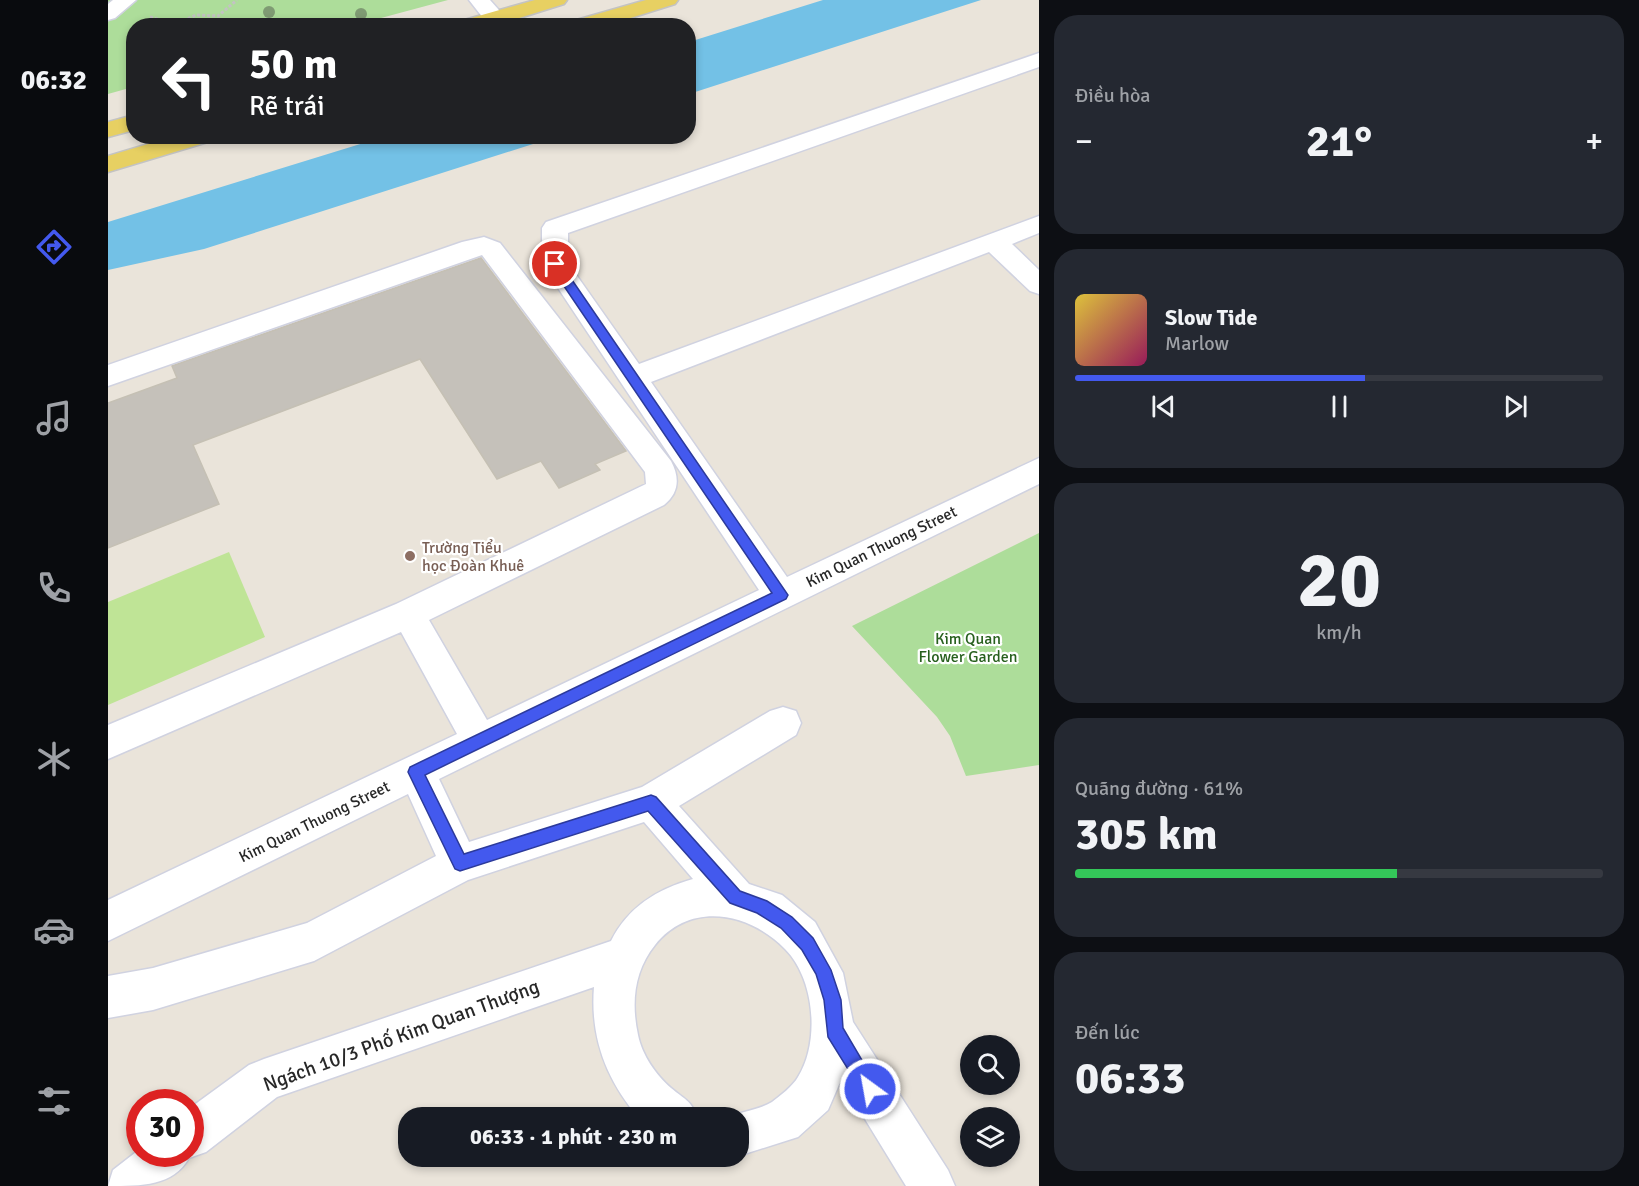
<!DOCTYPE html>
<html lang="vi">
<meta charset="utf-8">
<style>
body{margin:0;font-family:Signika,sans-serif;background:#242831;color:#f1f3f6;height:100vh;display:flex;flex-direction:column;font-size:22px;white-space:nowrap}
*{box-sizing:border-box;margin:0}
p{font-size:20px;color:#9ea1a6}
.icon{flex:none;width:33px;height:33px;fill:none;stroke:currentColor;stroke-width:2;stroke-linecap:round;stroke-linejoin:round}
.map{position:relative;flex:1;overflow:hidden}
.sheet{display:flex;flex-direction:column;gap:15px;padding:15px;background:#0d0f14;width:600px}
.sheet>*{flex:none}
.top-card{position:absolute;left:18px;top:18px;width:570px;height:126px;border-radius:24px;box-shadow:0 3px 9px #0003;background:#202124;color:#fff;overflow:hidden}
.tools{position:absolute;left:852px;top:1035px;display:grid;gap:12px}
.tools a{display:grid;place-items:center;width:60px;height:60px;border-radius:50%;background:#171b24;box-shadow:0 3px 9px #0003;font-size:30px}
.speed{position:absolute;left:18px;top:1089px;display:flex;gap:12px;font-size:30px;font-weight:700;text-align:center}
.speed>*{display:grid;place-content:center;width:78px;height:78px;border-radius:50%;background:#171b24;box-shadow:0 3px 9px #0003;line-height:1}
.speed .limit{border:9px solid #d22;background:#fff;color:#111}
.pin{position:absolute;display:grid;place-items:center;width:51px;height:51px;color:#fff;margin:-26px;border:3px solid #fff;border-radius:50%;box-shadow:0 2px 6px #0007}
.me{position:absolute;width:66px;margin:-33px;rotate:328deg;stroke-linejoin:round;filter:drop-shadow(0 0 4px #0008)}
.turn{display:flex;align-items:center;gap:21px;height:126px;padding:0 24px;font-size:27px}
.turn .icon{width:78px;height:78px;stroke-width:2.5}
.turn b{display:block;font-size:42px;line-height:51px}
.big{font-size:45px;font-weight:800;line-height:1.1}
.sheet .widget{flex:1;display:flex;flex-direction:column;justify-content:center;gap:9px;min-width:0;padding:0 21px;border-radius:24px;background:#242831}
.sheet .dial{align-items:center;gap:0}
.dial b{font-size:78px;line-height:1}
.song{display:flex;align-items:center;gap:18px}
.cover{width:72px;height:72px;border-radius:9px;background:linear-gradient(135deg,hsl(50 70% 55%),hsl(330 70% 35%))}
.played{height:6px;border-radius:3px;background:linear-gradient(90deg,#4359ee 55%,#363941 55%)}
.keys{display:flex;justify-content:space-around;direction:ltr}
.heat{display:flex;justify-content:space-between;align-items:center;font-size:33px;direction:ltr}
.charge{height:9px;border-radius:4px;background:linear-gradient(90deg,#34c759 61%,#363941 0)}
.trip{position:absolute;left:290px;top:1107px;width:351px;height:60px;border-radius:24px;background:#171b24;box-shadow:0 3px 9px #0003;font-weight:800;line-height:60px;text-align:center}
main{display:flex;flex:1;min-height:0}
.tabs{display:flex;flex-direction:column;width:108px;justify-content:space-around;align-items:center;background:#090b0e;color:#9ea1a6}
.tabs .icon{width:42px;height:42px}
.tabs .active{color:#4359ee}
.tabs b{font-size:27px;color:#f1f3f6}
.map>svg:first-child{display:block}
.green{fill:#addd9a}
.pitch{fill:#bfe496}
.water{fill:#73c1e6}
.building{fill:#c5c1ba;stroke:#c5c0b4;stroke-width:1.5}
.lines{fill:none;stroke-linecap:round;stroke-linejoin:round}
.minor-casing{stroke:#d0d2e0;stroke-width:3}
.major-casing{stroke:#c3c3c3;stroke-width:3}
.path{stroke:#c3c3c3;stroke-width:3;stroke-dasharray:3 2;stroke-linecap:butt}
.minor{fill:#fff;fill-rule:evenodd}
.major{fill:#e7d062;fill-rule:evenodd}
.tree{fill:#7f9b73}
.route{fill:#4359ee;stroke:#2c3a9b;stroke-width:1.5}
.education-dot{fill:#8d6e63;stroke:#fff;stroke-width:2}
.labels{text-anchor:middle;stroke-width:4.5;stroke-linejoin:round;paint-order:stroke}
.street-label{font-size:16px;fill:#282828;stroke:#fff}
.education-label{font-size:16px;fill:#785e54;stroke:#fff;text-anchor:start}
.park-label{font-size:16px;fill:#28601e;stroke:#fff}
.near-street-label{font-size:20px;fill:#282828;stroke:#fff}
</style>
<main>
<nav class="tabs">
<b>06:32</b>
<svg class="icon active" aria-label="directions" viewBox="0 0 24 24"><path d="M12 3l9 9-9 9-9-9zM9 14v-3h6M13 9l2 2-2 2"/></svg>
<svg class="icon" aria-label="music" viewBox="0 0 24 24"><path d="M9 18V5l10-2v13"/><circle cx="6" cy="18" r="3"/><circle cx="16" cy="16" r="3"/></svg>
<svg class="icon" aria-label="phone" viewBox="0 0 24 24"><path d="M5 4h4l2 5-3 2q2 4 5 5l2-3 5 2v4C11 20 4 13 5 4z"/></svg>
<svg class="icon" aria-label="climate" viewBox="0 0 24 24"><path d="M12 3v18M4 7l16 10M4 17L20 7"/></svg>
<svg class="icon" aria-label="car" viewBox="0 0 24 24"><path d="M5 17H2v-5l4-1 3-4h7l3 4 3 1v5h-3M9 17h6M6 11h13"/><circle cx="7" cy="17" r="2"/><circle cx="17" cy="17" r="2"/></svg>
<svg class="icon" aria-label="filters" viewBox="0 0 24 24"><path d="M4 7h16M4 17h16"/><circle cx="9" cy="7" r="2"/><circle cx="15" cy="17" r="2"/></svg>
</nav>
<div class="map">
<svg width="931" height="1186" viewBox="0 0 931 1186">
<rect width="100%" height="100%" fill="#eae4da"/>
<path class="green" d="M 0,0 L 340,0 L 247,25 L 26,26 L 25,87 L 0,94 Z
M 931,533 L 931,765 L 858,776 L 842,736 L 829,717 L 744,626 Z"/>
<path class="pitch" d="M 121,552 L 157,637 L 0,705 L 0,602 Z"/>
<path class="water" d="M 715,0 L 873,0 L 581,94 L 581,42 Z
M 275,137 L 447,137 L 96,249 L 0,270 L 0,222 Z"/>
<path class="building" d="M 373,258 L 518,451 L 487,464 L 492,470 L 451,488 L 433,461 L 389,479 L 312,359 L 85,445 L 111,504 L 0,548 L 0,403 L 69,378 L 64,366 Z"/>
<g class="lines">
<g class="minor-casing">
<path id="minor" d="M 5,0 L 28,0 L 7,18 L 0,20 L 0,4 Z
M 361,0 L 382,0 L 398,18 L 395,23 L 379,23 Z
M 931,53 L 931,67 L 460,233 L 460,263 L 531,364 L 931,216 L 931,233 L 904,244 L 931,270 L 931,294 L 922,291 L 881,252 L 543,382 L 679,577 L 931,458 L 931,484 L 331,779 L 361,842 L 534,787 L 662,711 L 675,707 L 688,711 L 693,723 L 688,735 L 571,806 L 641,884 L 674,895 L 707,922 L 735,973 L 745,1022 L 840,1170 L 847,1186 L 798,1186 L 733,1080 L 720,1110 L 690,1137 L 630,1156 L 630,1118 L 617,1118 C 631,1112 651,1110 664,1102 C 672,1096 685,1086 690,1077 C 712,1042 707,979 677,949 C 641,912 582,901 547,945 C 526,971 523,1003 530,1035 C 534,1055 548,1075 563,1088 C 577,1100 582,1099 590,1118 L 531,1118 C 498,1080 482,1037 486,987 L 169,1097 L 98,1152 L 81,1158 C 65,1186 34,1186 0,1186 L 5,1170 L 32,1149 L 32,1154 L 82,1154 L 82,1108 L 141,1065 L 156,1059 L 503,941 C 520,907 549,889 585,879 L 536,822 L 360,880 L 206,961 L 45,1010 L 0,1018 L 0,976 L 45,968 L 199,923 L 328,856 L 300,794 L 0,941 L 0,900 L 349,734 L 293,632 L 0,759 L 0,725 L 288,604 L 538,484 L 537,472 L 374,255 L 0,386 L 0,365 L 354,242 L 376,237 L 392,243 L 563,461 C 572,478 571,493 556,505 L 321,620 L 379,720 L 651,590 L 434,264 L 434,228 L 438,222 Z"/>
</g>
<g class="major-casing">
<path id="major" d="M 427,0 L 459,0 L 456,4 L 386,26 L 351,26 L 353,21 Z
M 538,0 L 570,0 L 567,4 L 497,26 L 463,26 L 465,21 Z
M 26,115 L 26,130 L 0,137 L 0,122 Z
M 67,136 L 106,136 L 103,141 L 0,172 L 0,156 Z"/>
</g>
<path class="path" d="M 42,17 L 68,24 L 88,15 L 110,16 L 129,0"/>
<use href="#minor" class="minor"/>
<use href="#major" class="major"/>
</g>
<g class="tree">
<circle cx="161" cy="12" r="6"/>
<circle cx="253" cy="14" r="6"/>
</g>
<path class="route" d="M 447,260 L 451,261 L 680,595 L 678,599 L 317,775 L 356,854 L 543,795 L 548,797 L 632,891 L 659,901 L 684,917 L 705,938 L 723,970 L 733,1000 L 735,1028 L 771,1089 L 769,1095 L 762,1098 L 756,1095 L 720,1037 L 716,1000 L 708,974 L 694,950 L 673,928 L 649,913 L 622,903 L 540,811 L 352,871 L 347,869 L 300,772 L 302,767 L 664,593 L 443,267 L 443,261 Z"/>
<circle class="education-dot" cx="302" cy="556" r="6"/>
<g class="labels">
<g class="street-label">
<text transform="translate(773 546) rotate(-26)" y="6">Kim Quan Thuong Street</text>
<text transform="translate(206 821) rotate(-26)" y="6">Kim Quan Thuong Street</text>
</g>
<g class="education-label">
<text x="314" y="553">Trường Tiểu<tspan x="314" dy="18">học Đoàn Khuê</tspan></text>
</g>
<g class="park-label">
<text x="860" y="644">Kim Quan<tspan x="860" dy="18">Flower Garden</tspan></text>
</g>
<g class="near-street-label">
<text transform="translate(293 1035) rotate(-20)" y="7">Ngách 10/3 Phố Kim Quan Thượng</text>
</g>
</g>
</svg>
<div class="tools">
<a><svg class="icon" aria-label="search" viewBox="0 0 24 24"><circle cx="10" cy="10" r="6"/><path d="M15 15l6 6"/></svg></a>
<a><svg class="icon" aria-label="layers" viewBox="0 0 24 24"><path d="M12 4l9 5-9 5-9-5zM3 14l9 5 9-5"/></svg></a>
</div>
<div class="speed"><div class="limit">30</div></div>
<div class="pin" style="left:447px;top:264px;background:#d93025"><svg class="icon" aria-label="arrive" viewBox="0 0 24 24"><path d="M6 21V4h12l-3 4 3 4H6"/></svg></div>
<svg class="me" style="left:762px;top:1089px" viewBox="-20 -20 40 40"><circle r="17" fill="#4359ee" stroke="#fff" stroke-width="3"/><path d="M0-11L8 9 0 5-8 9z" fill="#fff"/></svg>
<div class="trip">06:33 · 1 phút · 230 m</div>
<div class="top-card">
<div class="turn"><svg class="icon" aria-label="left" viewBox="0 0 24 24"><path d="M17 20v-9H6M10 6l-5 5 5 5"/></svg><div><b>50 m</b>Rẽ trái</div></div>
</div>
</div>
<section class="sheet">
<div class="widget"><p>Điều hòa</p>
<div class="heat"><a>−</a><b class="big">21°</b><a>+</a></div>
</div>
<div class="widget">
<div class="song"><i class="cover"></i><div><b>Slow Tide</b><p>Marlow</p></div></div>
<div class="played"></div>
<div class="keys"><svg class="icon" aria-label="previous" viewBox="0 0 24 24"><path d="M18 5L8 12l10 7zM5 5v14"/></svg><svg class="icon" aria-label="pause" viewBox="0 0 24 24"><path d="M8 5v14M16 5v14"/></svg><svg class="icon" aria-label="next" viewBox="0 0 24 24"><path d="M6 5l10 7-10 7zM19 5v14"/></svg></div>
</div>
<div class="widget dial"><b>20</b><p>km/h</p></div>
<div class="widget"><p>Quãng đường · 61%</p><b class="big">305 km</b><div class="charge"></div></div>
<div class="widget"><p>Đến lúc</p><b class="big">06:33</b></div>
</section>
</main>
